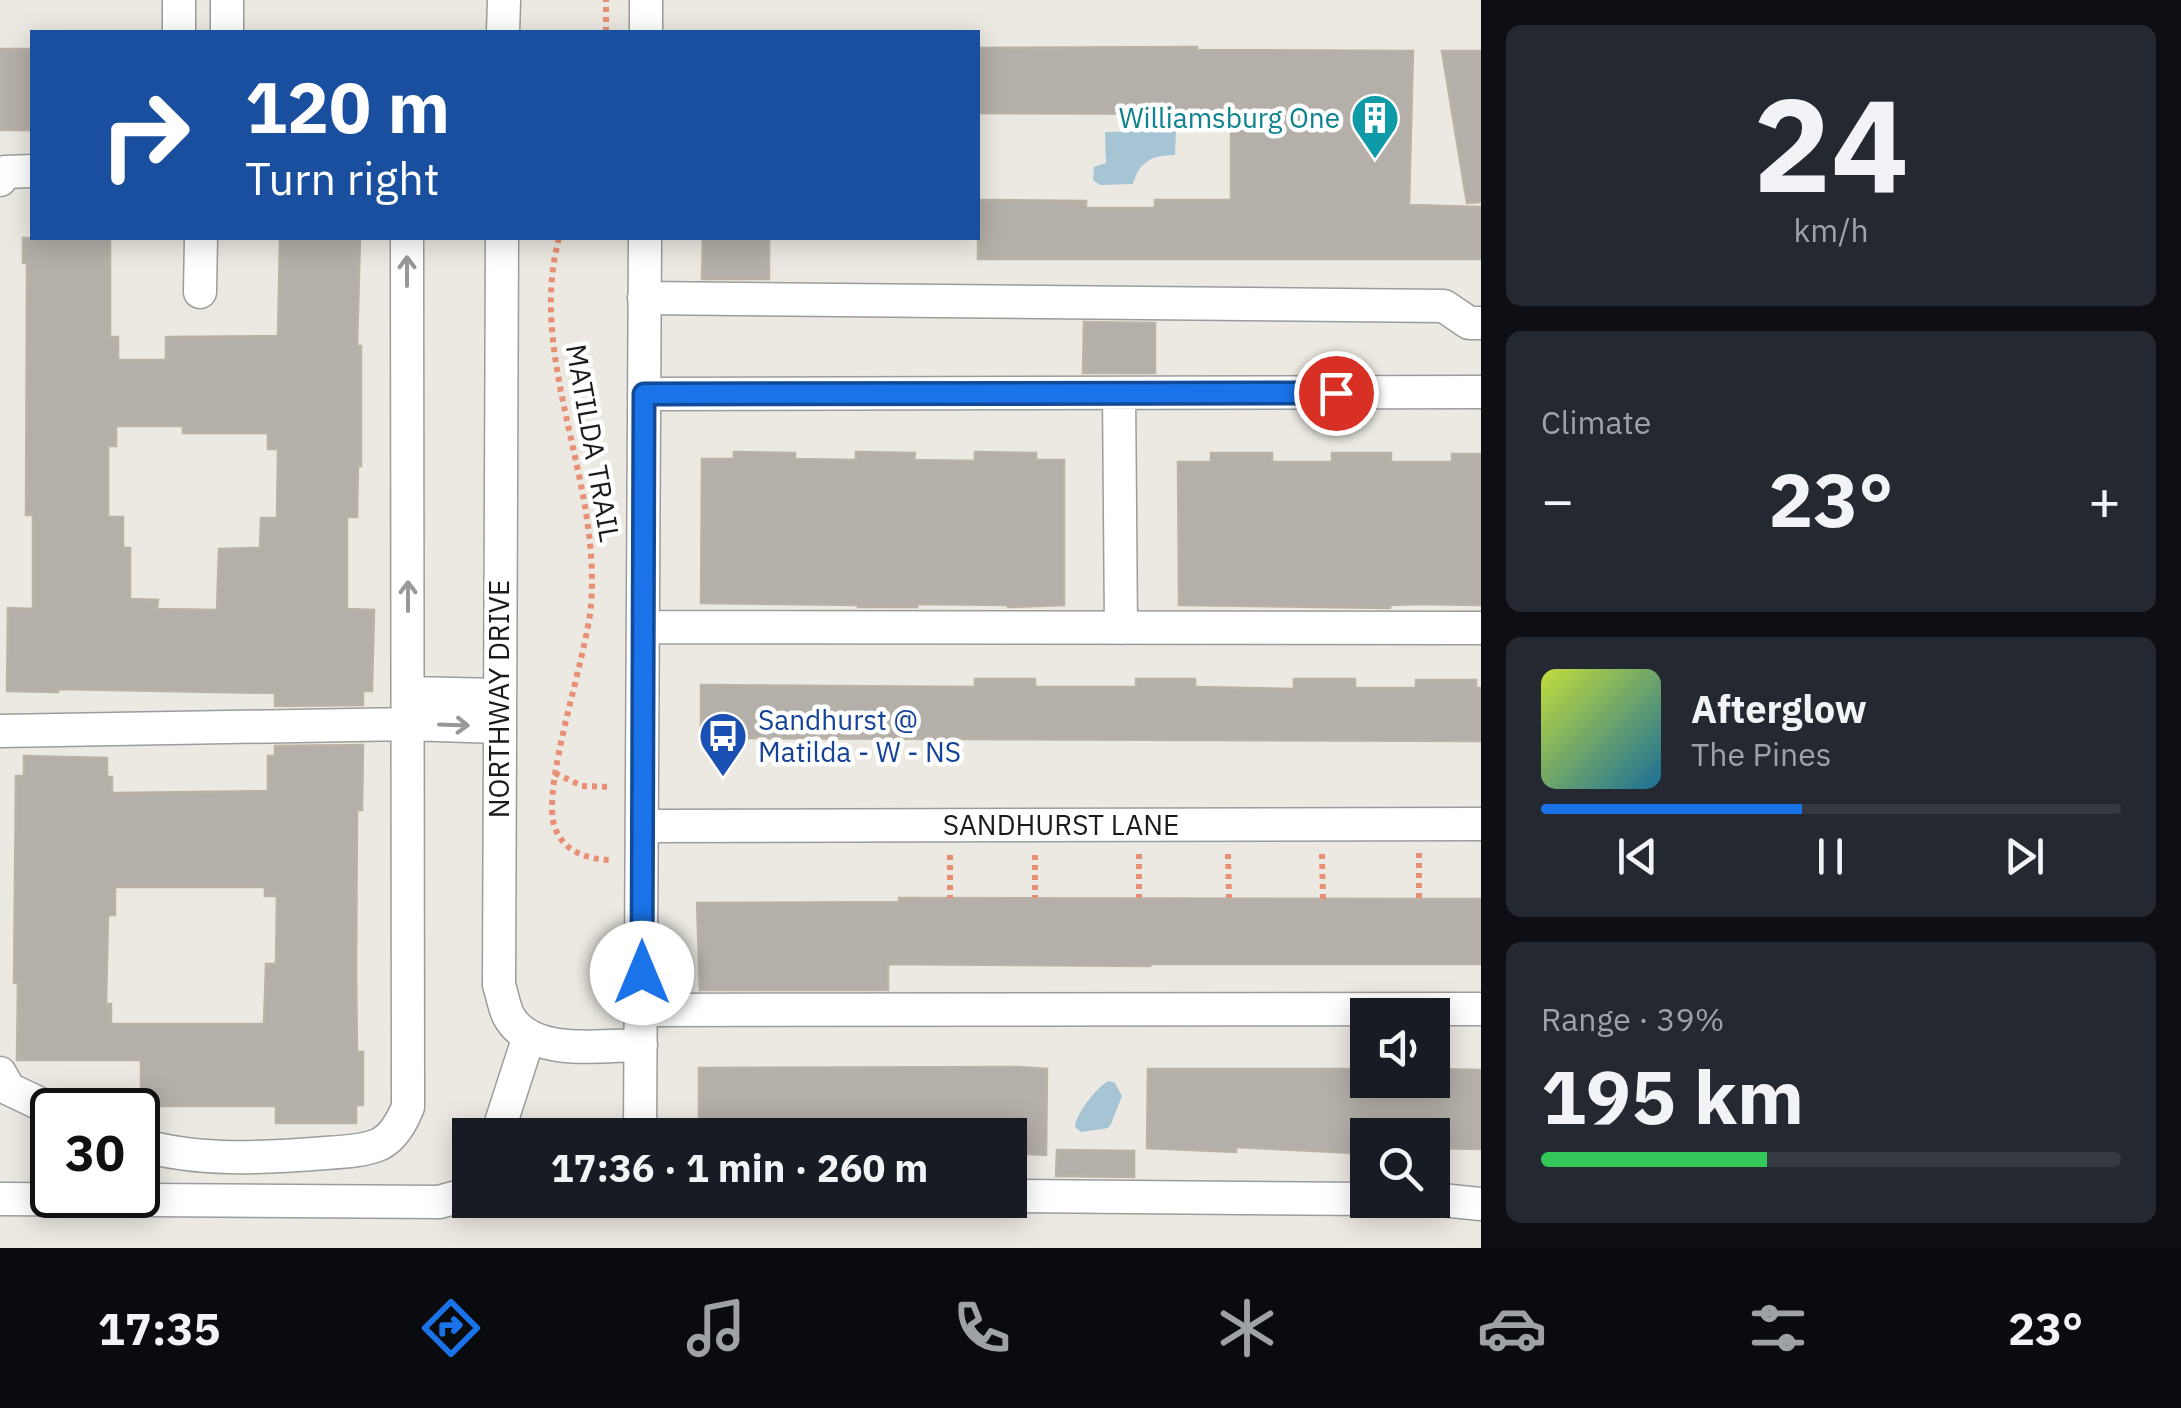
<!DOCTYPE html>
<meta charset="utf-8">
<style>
body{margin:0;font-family:"IBM Plex Sans",sans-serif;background:#242831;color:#f1f3f6;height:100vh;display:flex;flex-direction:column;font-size:38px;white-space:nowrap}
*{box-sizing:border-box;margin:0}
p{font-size:32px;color:#9ea1a6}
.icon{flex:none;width:55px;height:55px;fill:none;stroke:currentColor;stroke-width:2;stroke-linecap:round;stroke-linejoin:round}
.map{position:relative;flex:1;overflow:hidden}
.details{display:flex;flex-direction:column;gap:25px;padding:25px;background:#0d0f14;width:700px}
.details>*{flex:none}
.hud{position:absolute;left:30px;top:30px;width:950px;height:210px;border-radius:0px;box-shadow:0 5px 25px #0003;background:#1a4fa0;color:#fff;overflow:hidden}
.fabs{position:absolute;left:1350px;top:998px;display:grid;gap:20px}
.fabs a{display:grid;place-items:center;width:100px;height:100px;border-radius:0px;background:#171b24;box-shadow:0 5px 25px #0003;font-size:50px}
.speed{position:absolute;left:30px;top:1088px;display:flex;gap:20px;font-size:50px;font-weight:700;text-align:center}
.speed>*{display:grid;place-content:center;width:130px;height:130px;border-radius:50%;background:#171b24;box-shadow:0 5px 25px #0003;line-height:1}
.speed .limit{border:5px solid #111;border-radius:15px;background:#fff;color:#111}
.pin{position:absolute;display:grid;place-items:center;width:85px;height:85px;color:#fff;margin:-42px;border:5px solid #fff;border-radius:50%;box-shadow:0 2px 10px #0007}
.me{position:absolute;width:110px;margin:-55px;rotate:0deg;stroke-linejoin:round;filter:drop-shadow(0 0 8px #0008)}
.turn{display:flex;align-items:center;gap:35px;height:210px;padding:0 50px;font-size:45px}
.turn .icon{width:130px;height:130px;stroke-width:2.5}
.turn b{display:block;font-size:70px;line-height:85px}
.big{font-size:75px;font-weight:700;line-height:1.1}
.details .widget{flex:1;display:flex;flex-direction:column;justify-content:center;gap:15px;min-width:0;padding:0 35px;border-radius:15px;background:#242831}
.details .dial{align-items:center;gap:0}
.dial b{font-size:130px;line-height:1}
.song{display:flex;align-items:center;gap:30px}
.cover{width:120px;height:120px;border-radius:15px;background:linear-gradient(135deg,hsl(70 70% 55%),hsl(200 70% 35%))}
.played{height:10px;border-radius:5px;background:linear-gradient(90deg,#1a73e8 45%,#363941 45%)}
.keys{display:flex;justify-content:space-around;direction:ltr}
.heat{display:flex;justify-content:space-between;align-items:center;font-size:55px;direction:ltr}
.charge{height:15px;border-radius:8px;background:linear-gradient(90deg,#34c759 39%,#363941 0)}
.trip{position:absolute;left:452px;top:1118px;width:575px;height:100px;border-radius:0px;background:#171b24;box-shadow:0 5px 25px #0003;font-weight:700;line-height:100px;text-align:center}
.menu{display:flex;height:160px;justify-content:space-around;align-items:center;background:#090b0e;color:#9ea1a6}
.menu .icon{width:70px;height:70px}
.menu .current{color:#1a73e8}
.menu b{font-size:45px;color:#f1f3f6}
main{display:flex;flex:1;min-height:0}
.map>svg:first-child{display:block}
.water{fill:#a6c4d4}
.building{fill:#b4afa8;stroke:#bbb2a6;stroke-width:2.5;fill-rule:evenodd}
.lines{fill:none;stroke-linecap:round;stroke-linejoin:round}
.minor-casing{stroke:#9c9c9c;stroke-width:35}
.path{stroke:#e88f75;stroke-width:6;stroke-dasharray:5 5;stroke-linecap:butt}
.minor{stroke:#fff;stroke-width:32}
.oneway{stroke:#989898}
.route-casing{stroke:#114b97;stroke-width:25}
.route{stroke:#1a73e8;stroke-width:18}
.labels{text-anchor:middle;stroke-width:9;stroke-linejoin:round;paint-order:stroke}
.culture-label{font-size:28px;fill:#0d838f;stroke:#fff;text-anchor:end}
.street-label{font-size:28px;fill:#1b1b1b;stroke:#fff}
.transit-label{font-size:28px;fill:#164399;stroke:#fff;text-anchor:start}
</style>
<main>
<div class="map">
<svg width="1481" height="1248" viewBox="0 0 1481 1248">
<rect width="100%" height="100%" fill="#ebe9e1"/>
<path class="water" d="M 1176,131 L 1175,155 C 1153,155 1139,161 1133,184 L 1100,185 L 1093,180 L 1094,167 L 1106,163 L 1105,132 Z
M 1109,1081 L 1115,1083 L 1122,1096 L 1111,1124 L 1108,1128 L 1081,1132 L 1075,1127 C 1075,1115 1098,1085 1109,1081 Z"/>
<path class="building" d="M 1197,47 L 1197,50 L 1413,51 L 1409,205 L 1481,207 L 1481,259 L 978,259 L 978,200 L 1086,201 L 1086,208 L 1155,208 L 1155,200 L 1231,200 L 1231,114 L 978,113 L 978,48 Z
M 0,49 L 32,49 L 32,130 L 0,130 Z
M 1442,51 L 1481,51 L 1481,202 L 1467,203 Z
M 23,238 L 110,238 L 110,337 L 118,337 L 118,360 L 166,360 L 166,337 L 278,336 L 280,238 L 360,238 L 357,346 L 361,346 L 361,466 L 358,465 L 357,517 L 347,517 L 347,609 L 374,610 L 372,691 L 363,691 L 363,705 L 275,706 L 275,693 L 58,689 L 58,692 L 7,691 L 8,608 L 33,609 L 33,515 L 26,515 L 27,263 L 23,263 ZM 116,426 L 183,426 L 183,433 L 268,433 L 268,449 L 278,449 L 277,518 L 261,518 L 260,548 L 219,549 L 217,610 L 157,609 L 158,600 L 130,599 L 130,548 L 123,548 L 123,517 L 108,517 L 108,446 L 116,446 Z
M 703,238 L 769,238 L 769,279 L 702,279 Z
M 1084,322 L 1155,323 L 1155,373 L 1083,373 Z
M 734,452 L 795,453 L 795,459 L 856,460 L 856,452 L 915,453 L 914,460 L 975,461 L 975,452 L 1036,453 L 1036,460 L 1064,460 L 1064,605 L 1008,607 L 1008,605 L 917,604 L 917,607 L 858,607 L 858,605 L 701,603 L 702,459 L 734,459 Z
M 1211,453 L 1272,453 L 1272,462 L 1332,462 L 1332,453 L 1391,453 L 1391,462 L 1452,462 L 1452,454 L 1481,454 L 1481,605 L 1419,604 L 1390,605 L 1390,608 L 1179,605 L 1178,462 L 1211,462 Z
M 975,679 L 1035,679 L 1035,687 L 1136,687 L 1136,679 L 1195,679 L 1195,687 L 1294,689 L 1294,679 L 1355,679 L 1355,688 L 1416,688 L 1416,680 L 1476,680 L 1476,688 L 1481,688 L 1481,741 L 701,738 L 701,685 L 975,687 Z
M 363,745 L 362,810 L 357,810 L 356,973 L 357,1052 L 363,1052 L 363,1105 L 356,1105 L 356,1123 L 276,1123 L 276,1106 L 141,1106 L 141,1060 L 17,1060 L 18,983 L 14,983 L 16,776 L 24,776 L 24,756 L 107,758 L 107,777 L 112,777 L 112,793 L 268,791 L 268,756 L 275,756 L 275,746 ZM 115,887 L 265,887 L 265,896 L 277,896 L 276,964 L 266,964 L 264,1024 L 111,1024 L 111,1004 L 106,1004 L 108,915 L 115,915 Z
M 899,898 L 1481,899 L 1481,964 L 1150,964 L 1150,966 L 888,964 L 888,990 L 700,990 L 697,903 L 899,902 Z
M 1018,1067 L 1047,1069 L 1046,1155 L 1010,1153 L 1010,1135 L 699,1135 L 699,1068 Z
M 1148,1069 L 1368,1069 L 1368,1080 L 1432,1080 L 1432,1069 L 1481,1070 L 1481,1149 L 1432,1148 L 1432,1135 L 1368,1135 L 1368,1148 L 1353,1148 L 1353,1153 L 1236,1147 L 1236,1152 L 1147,1148 Z
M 1057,1150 L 1134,1151 L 1134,1177 L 1056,1176 Z"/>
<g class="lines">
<g class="minor-casing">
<path id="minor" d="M 179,0 L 179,32
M 227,32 L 227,0
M 503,32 L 504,0
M 646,32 L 646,0
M 0,180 L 5,172 L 32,171
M 502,238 L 499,985 C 502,994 504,1006 508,1015 C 530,1058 602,1045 641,1045
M 200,292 L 201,238
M 644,298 L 1444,306 L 1469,323 L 1481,323
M 1119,393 L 1121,628
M 644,394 L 1481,392
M 644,627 L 1481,628
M 409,693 L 499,695
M 0,731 L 409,724 L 498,727
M 642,826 L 1481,824
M 642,1010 L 1481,1009
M 0,1073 L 9,1089 L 53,1110
M 497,1135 L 529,1036
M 640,1135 L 645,238
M 138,1144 C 197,1162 264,1158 326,1153 C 342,1152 365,1151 380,1144 C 394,1137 402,1121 408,1107 L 407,238
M 1010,1196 L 1368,1199
M 0,1199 L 439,1202 L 461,1196 L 470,1189
M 1432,1199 L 1481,1204"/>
</g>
<path class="path" d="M 606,32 L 606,0
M 559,238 C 527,359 601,478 591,605 C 587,657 540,788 555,828 C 564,852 587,859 610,860
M 555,773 L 582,786 L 611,787
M 1419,853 L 1419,899
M 1139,854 L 1139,898
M 1228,854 L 1229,898
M 1322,854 L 1323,899
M 950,855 L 950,898
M 1035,855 L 1035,898"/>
<use href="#minor" class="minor"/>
</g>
<defs><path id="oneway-shaft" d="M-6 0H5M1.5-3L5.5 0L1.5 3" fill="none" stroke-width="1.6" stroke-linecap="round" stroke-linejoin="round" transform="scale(2.5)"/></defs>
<g class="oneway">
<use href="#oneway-shaft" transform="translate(407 271) rotate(-90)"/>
<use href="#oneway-shaft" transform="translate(408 596) rotate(-90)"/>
<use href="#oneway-shaft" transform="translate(454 725) rotate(2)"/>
</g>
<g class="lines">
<g class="route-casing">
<path id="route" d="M 642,973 L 644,394 L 1336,393"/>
</g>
<use href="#route" class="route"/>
</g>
<defs>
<g id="building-pin" transform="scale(2.5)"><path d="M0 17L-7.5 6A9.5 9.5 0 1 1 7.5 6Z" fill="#0f9aa8" stroke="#fff"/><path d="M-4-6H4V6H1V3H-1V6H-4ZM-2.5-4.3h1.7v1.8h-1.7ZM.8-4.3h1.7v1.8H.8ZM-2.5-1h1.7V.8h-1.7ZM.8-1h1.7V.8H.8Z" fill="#fff"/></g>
<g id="bus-pin" transform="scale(2.5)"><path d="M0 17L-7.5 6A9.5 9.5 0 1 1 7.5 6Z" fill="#1a4fb4" stroke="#fff"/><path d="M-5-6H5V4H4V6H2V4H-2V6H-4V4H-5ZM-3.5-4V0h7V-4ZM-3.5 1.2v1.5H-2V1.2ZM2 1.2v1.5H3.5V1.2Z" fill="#fff"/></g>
</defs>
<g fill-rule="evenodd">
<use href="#building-pin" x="1375" y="118"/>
<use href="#bus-pin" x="723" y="736"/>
</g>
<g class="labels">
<g class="culture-label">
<text x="1340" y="128">Williamsburg One</text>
</g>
<g class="street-label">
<text transform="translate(593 443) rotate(80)" y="10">MATILDA TRAIL</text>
<text transform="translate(499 699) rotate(-90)" y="10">NORTHWAY DRIVE</text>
<text x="1061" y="835">SANDHURST LANE</text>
</g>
<g class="transit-label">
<text x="758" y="730">Sandhurst @<tspan x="758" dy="32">Matilda - W - NS</tspan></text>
</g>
</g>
</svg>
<div class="fabs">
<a><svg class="icon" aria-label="sound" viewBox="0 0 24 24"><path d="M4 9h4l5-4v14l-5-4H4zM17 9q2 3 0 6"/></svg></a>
<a><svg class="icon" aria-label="search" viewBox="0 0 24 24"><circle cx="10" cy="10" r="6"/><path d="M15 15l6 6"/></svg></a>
</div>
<div class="speed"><div class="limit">30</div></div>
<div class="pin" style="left:1336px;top:393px;background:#d93025"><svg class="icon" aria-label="arrive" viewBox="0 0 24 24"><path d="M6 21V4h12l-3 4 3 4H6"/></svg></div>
<svg class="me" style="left:642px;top:973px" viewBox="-20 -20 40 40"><circle r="19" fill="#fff"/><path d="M0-13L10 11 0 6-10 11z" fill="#1a73e8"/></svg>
<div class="trip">17:36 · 1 min · 260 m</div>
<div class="hud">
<div class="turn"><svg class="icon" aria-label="right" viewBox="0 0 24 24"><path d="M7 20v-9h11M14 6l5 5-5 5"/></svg><div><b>120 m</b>Turn right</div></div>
</div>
</div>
<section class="details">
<div class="widget dial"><b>24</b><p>km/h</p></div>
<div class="widget"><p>Climate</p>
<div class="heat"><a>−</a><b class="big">23°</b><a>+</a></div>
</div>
<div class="widget">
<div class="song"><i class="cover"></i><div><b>Afterglow</b><p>The Pines</p></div></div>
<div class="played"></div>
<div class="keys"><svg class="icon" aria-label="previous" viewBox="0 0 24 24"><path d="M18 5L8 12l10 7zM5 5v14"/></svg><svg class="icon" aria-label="pause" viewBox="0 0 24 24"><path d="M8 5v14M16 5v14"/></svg><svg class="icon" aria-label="next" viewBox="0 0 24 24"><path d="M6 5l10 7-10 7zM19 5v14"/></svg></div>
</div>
<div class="widget"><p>Range · 39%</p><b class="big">195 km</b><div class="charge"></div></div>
</section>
</main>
<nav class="menu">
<b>17:35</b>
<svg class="icon current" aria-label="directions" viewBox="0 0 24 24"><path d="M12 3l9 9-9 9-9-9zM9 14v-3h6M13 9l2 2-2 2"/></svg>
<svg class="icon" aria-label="music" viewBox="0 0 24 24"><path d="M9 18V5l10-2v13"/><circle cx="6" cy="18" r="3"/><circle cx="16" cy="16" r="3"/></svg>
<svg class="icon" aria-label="phone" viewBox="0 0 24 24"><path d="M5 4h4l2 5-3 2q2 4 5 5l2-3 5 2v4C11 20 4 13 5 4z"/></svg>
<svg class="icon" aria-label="climate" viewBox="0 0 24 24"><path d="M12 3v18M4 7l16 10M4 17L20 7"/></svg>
<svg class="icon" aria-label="car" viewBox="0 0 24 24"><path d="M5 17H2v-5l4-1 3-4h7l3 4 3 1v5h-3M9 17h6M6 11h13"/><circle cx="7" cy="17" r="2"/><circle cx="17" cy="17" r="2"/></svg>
<svg class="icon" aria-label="filters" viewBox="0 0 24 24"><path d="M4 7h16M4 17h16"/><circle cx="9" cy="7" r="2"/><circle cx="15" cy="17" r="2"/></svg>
<b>23°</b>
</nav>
